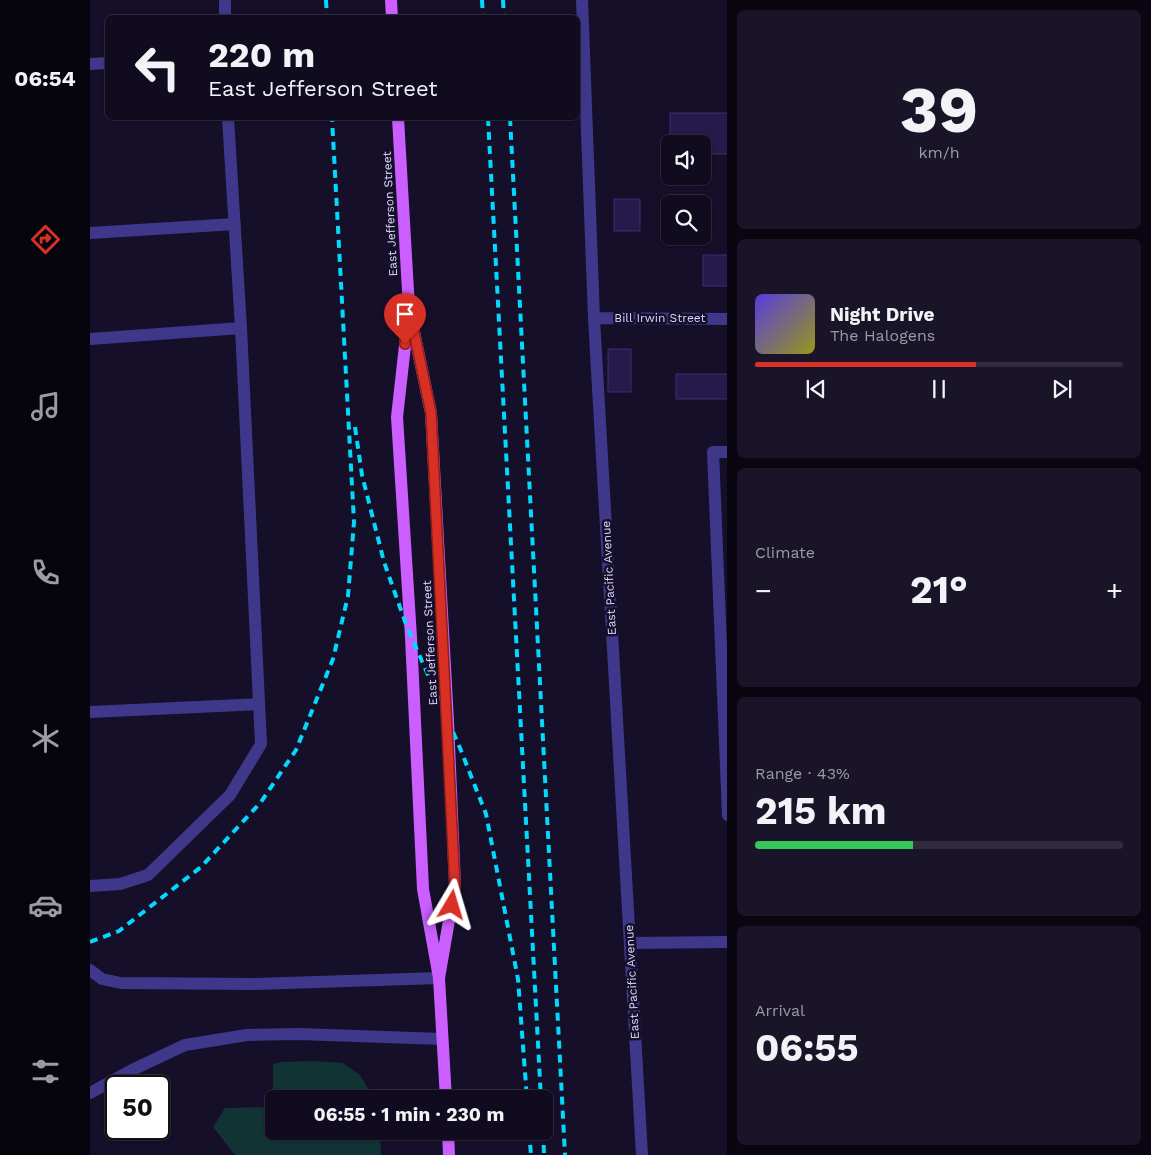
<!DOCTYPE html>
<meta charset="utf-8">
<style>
body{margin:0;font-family:"Work Sans",sans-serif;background:#191428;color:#f1f3f6;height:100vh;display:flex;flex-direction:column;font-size:19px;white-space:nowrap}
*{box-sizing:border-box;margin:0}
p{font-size:16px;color:#9c9ba4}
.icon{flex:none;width:28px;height:28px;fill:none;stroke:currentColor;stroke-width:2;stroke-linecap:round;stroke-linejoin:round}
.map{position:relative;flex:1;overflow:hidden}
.side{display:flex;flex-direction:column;gap:10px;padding:10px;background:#090611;width:424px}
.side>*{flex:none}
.top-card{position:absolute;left:15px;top:15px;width:475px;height:105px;border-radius:8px;box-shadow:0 1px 4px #0004,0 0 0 1px #302b3d;background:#100b1f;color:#f1f3f6;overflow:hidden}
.controls{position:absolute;left:571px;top:135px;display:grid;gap:10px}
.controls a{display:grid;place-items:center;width:50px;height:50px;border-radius:8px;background:#100b1f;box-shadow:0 1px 4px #0004,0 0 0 1px #302b3d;font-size:25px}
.speed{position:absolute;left:15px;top:1075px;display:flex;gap:10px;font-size:25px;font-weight:700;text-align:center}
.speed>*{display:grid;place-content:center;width:65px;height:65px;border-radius:50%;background:#100b1f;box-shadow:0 1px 4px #0004,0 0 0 1px #302b3d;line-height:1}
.speed .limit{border:2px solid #111;border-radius:8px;background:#fff;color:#111}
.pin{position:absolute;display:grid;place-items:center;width:42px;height:42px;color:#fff;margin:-51px -21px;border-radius:50% 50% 50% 0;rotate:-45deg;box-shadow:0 0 5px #0007}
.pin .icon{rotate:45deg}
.me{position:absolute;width:55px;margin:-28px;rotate:7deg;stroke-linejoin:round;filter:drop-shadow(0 0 4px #0008)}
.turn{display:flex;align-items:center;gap:18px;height:105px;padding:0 20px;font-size:22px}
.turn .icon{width:65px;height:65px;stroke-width:2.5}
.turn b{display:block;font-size:35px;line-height:42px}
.big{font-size:38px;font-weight:700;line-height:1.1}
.side .widget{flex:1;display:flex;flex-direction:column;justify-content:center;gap:8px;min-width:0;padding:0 18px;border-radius:8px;background:#191428}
.side .dial{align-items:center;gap:0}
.dial b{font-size:65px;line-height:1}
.song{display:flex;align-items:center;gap:15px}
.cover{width:60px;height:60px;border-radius:8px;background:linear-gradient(135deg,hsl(250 70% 55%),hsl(60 70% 35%))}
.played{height:5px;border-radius:2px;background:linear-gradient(90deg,#d93025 60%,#302b3d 60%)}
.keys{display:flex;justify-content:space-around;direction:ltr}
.heat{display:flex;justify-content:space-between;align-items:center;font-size:28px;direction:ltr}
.charge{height:8px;border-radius:4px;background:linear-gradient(90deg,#34c759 43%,#302b3d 0)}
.trip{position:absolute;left:175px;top:1090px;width:288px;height:50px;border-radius:8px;background:#100b1f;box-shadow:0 1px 4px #0004,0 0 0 1px #302b3d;font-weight:700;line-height:50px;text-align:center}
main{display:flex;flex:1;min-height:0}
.tab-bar{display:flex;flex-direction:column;width:90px;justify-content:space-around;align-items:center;background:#06040c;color:#9c9ba4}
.tab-bar .icon{width:35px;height:35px}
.tab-bar .on{color:#d93025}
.tab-bar b{font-size:22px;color:#f1f3f6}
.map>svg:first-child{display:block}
.green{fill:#133}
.building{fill:#261a4b;stroke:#3e2b78}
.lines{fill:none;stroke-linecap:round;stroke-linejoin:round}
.minor{stroke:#3f388a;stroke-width:12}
.major{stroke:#cb5eff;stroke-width:12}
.rail{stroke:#03d8ff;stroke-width:4;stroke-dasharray:8 6;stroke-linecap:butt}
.route-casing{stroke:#8d1f18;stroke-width:12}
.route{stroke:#d93025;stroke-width:9}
.labels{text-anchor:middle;stroke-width:5;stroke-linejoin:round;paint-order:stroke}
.street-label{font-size:12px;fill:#ded7ff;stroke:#150f29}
</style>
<main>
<nav class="tab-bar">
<b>06:54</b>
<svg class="icon on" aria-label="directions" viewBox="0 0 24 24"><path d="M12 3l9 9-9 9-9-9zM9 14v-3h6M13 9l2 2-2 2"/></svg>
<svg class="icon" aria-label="music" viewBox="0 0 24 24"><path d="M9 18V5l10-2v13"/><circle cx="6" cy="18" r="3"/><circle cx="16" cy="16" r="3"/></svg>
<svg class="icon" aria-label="phone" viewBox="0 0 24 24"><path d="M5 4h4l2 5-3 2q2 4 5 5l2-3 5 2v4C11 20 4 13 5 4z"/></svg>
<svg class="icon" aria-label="climate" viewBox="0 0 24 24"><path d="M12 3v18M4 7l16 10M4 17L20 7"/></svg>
<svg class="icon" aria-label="car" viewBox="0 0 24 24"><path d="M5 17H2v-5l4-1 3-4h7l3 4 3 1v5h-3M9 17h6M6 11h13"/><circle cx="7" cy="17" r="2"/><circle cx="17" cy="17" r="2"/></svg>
<svg class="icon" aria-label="filters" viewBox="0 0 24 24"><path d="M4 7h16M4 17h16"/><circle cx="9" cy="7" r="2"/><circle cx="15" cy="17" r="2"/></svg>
</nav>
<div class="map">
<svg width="638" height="1155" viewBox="0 0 638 1155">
<rect width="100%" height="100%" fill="#150f29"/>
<path class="green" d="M 225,1061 L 253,1063 L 270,1075 L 284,1099 L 184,1099 L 184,1131 L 290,1131 L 291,1155 L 145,1155 L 123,1127 L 135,1108 L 183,1107 L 183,1064 L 191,1062 Z"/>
<path class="building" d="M 580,113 L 638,113 L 638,154 L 612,154 L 612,144 L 580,144 L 580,154 Z
M 524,199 L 550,199 L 550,231 L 524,231 Z
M 613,255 L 638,255 L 638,286 L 613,286 Z
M 518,349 L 541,349 L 541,392 L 518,392 Z
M 586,374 L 638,374 L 638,399 L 586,399 Z"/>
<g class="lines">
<path class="minor" d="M 135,0 L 135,18
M 492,0 L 504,318 L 552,1155
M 0,64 L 18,63
M 0,233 L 145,224
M 504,318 L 638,319
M 0,339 L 151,328
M 638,452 L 623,452 L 638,815
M 0,712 L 169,704
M 0,886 L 30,884 L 58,875 L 140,795 L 171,744 L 151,328 L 138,118
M 540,943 L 638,942
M 0,970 L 12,979 L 31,983 L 165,984 L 349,978
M 0,1093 L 42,1070 L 95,1045 L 157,1035 L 209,1034 L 352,1039"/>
<path class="major" d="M 301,0 L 302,18
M 308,118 L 319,308 L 341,413 L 358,721 L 365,886 L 349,978
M 318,319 L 307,417 L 321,637 L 333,889 L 349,978 L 356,1099
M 358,1131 L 359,1155"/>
<path class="rail" d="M 236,0 L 237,18
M 392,0 L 393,18
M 413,0 L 414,18
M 398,118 L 451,1099
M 420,118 L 475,1155
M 265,427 L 272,475 L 294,562 L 317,627 L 370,748 L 396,814 L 428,979 L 437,1099
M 0,942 L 29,931 L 111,867 L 171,802 L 206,750 L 243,659 L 258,596 L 264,522 L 242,118
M 439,1131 L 441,1155
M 453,1131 L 454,1155"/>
</g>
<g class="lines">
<g class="route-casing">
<path id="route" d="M 315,344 L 319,308 L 341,413 L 364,868 L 365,886 L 362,905"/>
</g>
<use href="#route" class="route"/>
</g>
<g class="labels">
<g class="street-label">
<text transform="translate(300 214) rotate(-93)" y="4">East Jefferson Street</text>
<text x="570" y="322">Bill Irwin Street</text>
<text transform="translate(519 578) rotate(-93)" y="4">East Pacific Avenue</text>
<text transform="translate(340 643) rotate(-93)" y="4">East Jefferson Street</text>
<text transform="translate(542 982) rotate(-93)" y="4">East Pacific Avenue</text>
</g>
</g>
</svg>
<div class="controls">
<a><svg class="icon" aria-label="sound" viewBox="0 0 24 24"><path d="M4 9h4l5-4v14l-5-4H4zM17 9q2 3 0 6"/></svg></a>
<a><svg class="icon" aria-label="search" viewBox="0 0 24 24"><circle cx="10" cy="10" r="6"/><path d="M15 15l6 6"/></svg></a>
</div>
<div class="speed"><div class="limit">50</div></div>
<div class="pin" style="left:315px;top:344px;background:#d93025"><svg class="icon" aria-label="arrive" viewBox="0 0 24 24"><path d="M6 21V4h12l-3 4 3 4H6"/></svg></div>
<svg class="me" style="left:362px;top:905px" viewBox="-20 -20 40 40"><path d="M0-17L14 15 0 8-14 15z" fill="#d93025" stroke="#fff" stroke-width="4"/></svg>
<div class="trip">06:55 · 1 min · 230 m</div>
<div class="top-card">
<div class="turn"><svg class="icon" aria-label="left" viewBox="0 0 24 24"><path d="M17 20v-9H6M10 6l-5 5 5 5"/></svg><div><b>220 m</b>East Jefferson Street</div></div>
</div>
</div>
<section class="side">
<div class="widget dial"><b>39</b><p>km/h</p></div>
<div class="widget">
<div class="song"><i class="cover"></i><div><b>Night Drive</b><p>The Halogens</p></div></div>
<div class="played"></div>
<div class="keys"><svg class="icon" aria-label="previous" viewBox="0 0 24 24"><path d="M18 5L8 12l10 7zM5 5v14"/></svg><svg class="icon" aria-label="pause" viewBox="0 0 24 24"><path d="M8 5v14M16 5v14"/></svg><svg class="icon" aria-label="next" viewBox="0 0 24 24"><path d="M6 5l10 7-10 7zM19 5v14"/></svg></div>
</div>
<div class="widget"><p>Climate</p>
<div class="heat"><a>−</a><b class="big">21°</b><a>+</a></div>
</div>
<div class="widget"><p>Range · 43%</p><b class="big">215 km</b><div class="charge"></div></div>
<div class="widget"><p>Arrival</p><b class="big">06:55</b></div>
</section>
</main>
